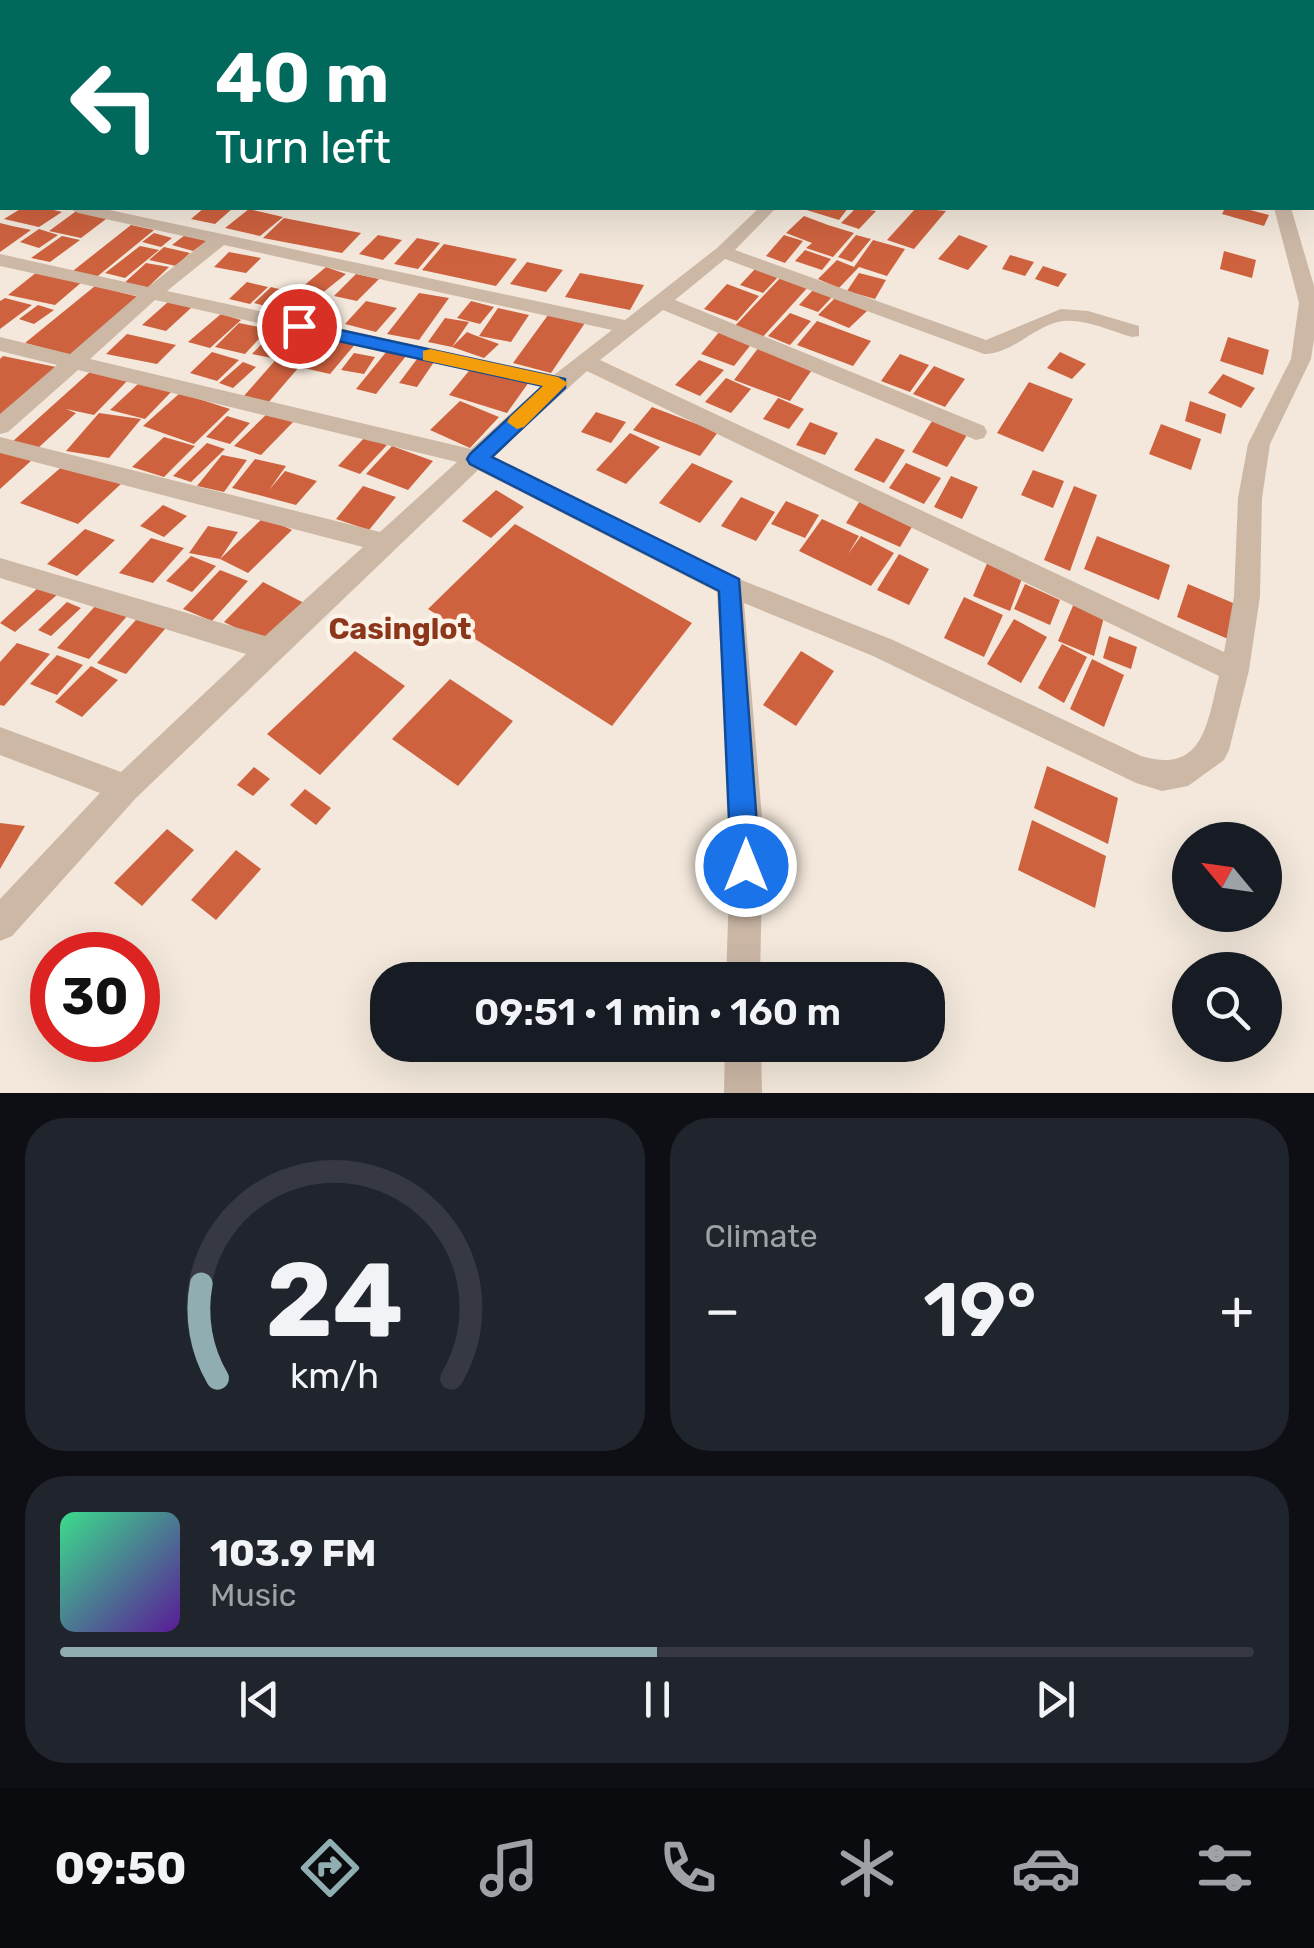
<!DOCTYPE html>
<meta charset="utf-8">
<style>
body{margin:0;font-family:Rubik,sans-serif;background:#20242c;color:#f1f3f6;height:100vh;display:flex;flex-direction:column;font-size:38px;white-space:nowrap}
*{box-sizing:border-box;margin:0}
p{font-size:32px;color:#9ea1a6}
.icon{flex:none;width:55px;height:55px;fill:none;stroke:currentColor;stroke-width:2;stroke-linecap:round;stroke-linejoin:round}
.map{position:relative;height:1093px;overflow:hidden}
.sheet{display:flex;flex-direction:column;gap:25px;padding:25px;background:#0d0f14;flex:1}
.sheet>*{flex:none}
.hud{position:absolute;left:0px;top:0px;width:1315px;height:210px;box-shadow:0 10px 40px #0002;background:#00695c;color:#fff;overflow:hidden}
.needle{width:65px;rotate:299deg}
.controls{position:absolute;left:1172px;top:822px;display:grid;gap:20px}
.controls a{display:grid;place-items:center;width:110px;height:110px;border-radius:50%;background:#171b24;box-shadow:0 10px 40px #0002;font-size:50px}
.speed{position:absolute;left:30px;top:932px;display:flex;gap:20px;font-size:50px;font-weight:700;text-align:center}
.speed>*{display:grid;place-content:center;width:130px;height:130px;border-radius:50%;background:#171b24;box-shadow:0 10px 40px #0002;line-height:1}
.speed .limit{border:15px solid #d22;background:#fff;color:#111}
.pin{position:absolute;display:grid;place-items:center;width:85px;height:85px;color:#fff;margin:-42px;border:5px solid #fff;border-radius:50%;box-shadow:0 2px 10px #0007}
.me{position:absolute;width:110px;margin:-55px;rotate:0deg;stroke-linejoin:round;filter:drop-shadow(0 0 8px #0008)}
.turn{display:flex;align-items:center;gap:35px;height:210px;padding:0 50px;font-size:45px}
.turn .icon{width:130px;height:130px;stroke-width:2.5}
.turn b{display:block;font-size:70px;line-height:85px}
.big{font-size:75px;font-weight:600;line-height:1.1}
.sheet .card{flex:1;display:flex;flex-direction:column;justify-content:center;gap:15px;min-width:0;padding:0 35px;border-radius:40px;background:#20242c}
.sheet .dial{align-items:center;gap:0}
.dial svg{height:260px;overflow:visible;fill:none;stroke:#363941;stroke-width:7;stroke-linecap:round;text-anchor:middle}
.dial text{fill:#f1f3f6;stroke:none}
.song{display:flex;align-items:center;gap:30px}
.cover{width:120px;height:120px;border-radius:15px;background:linear-gradient(135deg,hsl(150 70% 55%),hsl(270 70% 35%))}
.played{height:10px;border-radius:5px;background:linear-gradient(90deg,#90adb1 50%,#363941 50%)}
.keys{display:flex;justify-content:space-around;direction:ltr}
.heat{display:flex;justify-content:space-between;align-items:center;font-size:55px;direction:ltr}
.sheet .tiles{flex:1;display:grid;gap:25px;grid-template-columns:1fr 1fr}
.card:last-child{grid-column:span 2}
.trip{position:absolute;left:370px;top:962px;width:575px;height:100px;border-radius:40px;background:#171b24;box-shadow:0 10px 40px #0002;font-weight:600;line-height:100px;text-align:center}
.dock{display:flex;height:160px;justify-content:space-around;align-items:center;background:#090b0e;color:#9ea1a6}
.dock .icon{width:70px;height:70px}
.dock .on{color:#90adb1}
.dock b{font-size:45px;color:#f1f3f6}
.map>svg:first-child{display:block}
.building{fill:#ce623f}
.lines{fill:none;stroke-linecap:round;stroke-linejoin:round}
.lane{stroke:#cdb8a6;stroke-width:22}
.street{fill:#cdb8a6;fill-rule:evenodd}
.route{fill:#1a73e8;stroke:#114b97;stroke-width:2.5}
.slow{fill:#f59e0b}
.labels{text-anchor:middle;stroke-width:9;stroke-linejoin:round;paint-order:stroke}
.quarter-label{font-size:30px;font-weight:bold;fill:#8c361b;stroke:#fbf2e8}
</style>
<div class="map">
<svg width="1314" height="1093" viewBox="0 0 1314 1093">
<rect width="100%" height="100%" fill="#f3e8db"/>
<path class="building" d="M 22,208 L 45,208 L 62,212 L 39,227 L 4,219 Z
M 204,208 L 233,208 L 215,224 L 191,219 Z
M 800,208 L 848,208 L 839,220 Z
M 856,208 L 876,211 L 859,229 L 841,223 Z
M 916,208 L 946,211 L 914,249 L 887,240 Z
M 1225,208 L 1242,208 L 1269,215 L 1264,226 L 1222,214 Z
M 79,209 L 110,216 L 81,238 L 49,231 Z
M 249,209 L 283,217 L 260,236 L 225,228 Z
M 804,216 L 828,225 L 854,233 L 833,257 L 806,248 L 812,243 L 786,233 Z
M 284,218 L 361,233 L 342,253 L 263,238 Z
M 0,223 L 12,226 L 31,230 L 0,252 Z
M 131,225 L 154,230 L 93,280 L 69,274 Z
M 39,229 L 58,235 L 39,248 L 20,242 Z
M 154,233 L 172,238 L 161,247 L 142,242 Z
M 185,235 L 207,241 L 193,251 L 172,245 Z
M 378,235 L 402,240 L 383,260 L 359,254 Z
M 784,235 L 803,241 L 785,263 L 766,256 Z
M 856,235 L 871,239 L 852,262 L 838,257 Z
M 959,235 L 988,246 L 968,270 L 938,259 Z
M 62,236 L 80,240 L 50,262 L 31,258 Z
M 417,238 L 440,243 L 418,269 L 394,264 Z
M 873,240 L 905,249 L 887,276 L 859,267 L 839,288 L 818,279 L 837,260 L 854,267 Z
M 444,244 L 517,259 L 496,286 L 422,270 Z
M 140,246 L 159,250 L 125,278 L 105,273 Z
M 164,247 L 190,253 L 176,266 L 149,260 Z
M 805,250 L 831,259 L 822,270 L 795,261 Z
M 1224,251 L 1256,260 L 1252,278 L 1220,269 Z
M 229,252 L 261,258 L 246,273 L 214,267 Z
M 1010,255 L 1034,262 L 1025,276 L 1002,269 Z
M 527,262 L 563,270 L 546,292 L 510,284 Z
M 146,263 L 169,267 L 145,290 L 121,286 Z
M 1043,266 L 1067,274 L 1058,287 L 1035,279 Z
M 326,267 L 346,274 L 321,294 L 301,288 Z
M 755,269 L 778,277 L 763,293 L 740,285 Z
M 37,272 L 83,281 L 55,305 L 8,295 Z
M 580,273 L 644,285 L 630,310 L 565,297 Z
M 859,273 L 886,280 L 875,299 L 847,291 Z
M 356,274 L 379,279 L 357,301 L 334,296 Z
M 782,276 L 809,286 L 760,340 L 732,329 Z
M 247,282 L 268,287 L 250,304 L 229,299 Z
M 727,284 L 759,296 L 737,321 L 704,309 Z
M 95,286 L 139,297 L 71,355 L 25,343 Z
M 271,287 L 298,294 L 281,310 L 254,303 Z
M 814,289 L 833,296 L 818,312 L 799,305 Z
M 419,293 L 449,298 L 419,340 L 387,334 Z
M 836,297 L 867,311 L 849,328 L 818,315 Z
M 5,298 L 32,305 L 0,329 L 0,301 Z
M 366,301 L 397,308 L 376,332 L 345,324 Z
M 471,301 L 494,307 L 480,324 L 457,318 Z
M 168,302 L 192,307 L 166,331 L 142,325 Z
M 38,305 L 54,310 L 34,324 L 19,319 Z
M 498,308 L 529,315 L 511,342 L 479,336 Z
M 551,311 L 587,320 L 551,373 L 513,363 Z
M 790,313 L 811,321 L 790,345 L 768,336 Z
M 221,314 L 241,320 L 210,348 L 188,342 Z
M 445,318 L 469,322 L 452,347 L 428,342 Z
M 817,321 L 871,341 L 853,366 L 797,345 Z
M 239,323 L 268,329 L 245,354 L 215,347 Z
M 302,330 L 357,342 L 330,374 L 299,367 L 268,403 L 243,397 Z
M 720,331 L 753,342 L 734,366 L 701,354 Z
M 467,332 L 474,335 L 499,344 L 484,358 L 452,347 Z
M 127,334 L 176,345 L 157,364 L 106,354 Z
M 270,335 L 290,339 L 272,358 L 252,354 Z
M 1228,337 L 1269,350 L 1263,375 L 1220,361 Z
M 759,347 L 814,367 L 790,401 L 734,380 Z
M 387,351 L 406,356 L 376,394 L 356,389 Z
M 212,352 L 239,360 L 217,381 L 190,373 Z
M 1060,352 L 1086,364 L 1072,379 L 1047,368 Z
M 354,353 L 375,357 L 364,374 L 341,370 Z
M 900,354 L 929,365 L 910,392 L 881,381 Z
M 3,356 L 56,367 L 0,419 L 0,359 Z
M 417,359 L 434,362 L 417,387 L 399,383 Z
M 699,360 L 724,370 L 700,396 L 675,385 Z
M 243,362 L 256,367 L 233,388 L 219,383 Z
M 473,366 L 529,382 L 507,413 L 449,395 Z
M 934,366 L 965,379 L 945,407 L 913,394 Z
M 91,371 L 129,379 L 94,415 L 66,409 L 76,413 L 37,449 L 12,442 Z
M 1223,374 L 1255,388 L 1241,408 L 1208,393 Z
M 726,378 L 751,389 L 731,413 L 705,402 Z
M 1029,382 L 1073,399 L 1043,452 L 997,433 Z
M 139,383 L 172,391 L 145,419 L 110,410 Z
M 180,393 L 230,409 L 194,444 L 143,426 Z
M 778,398 L 804,409 L 789,429 L 763,419 Z
M 460,401 L 499,417 L 470,448 L 430,430 Z
M 1190,401 L 1226,414 L 1221,434 L 1185,421 Z
M 652,407 L 718,432 L 700,456 L 633,430 Z
M 269,412 L 295,420 L 261,455 L 234,446 Z
M 596,412 L 626,422 L 611,443 L 581,432 Z
M 99,413 L 141,419 L 109,458 L 66,451 Z
M 227,416 L 250,423 L 230,444 L 206,437 Z
M 932,421 L 967,435 L 947,467 L 912,452 Z
M 810,422 L 838,433 L 825,455 L 796,445 Z
M 1161,424 L 1201,439 L 1191,470 L 1149,454 Z
M 630,433 L 660,447 L 626,484 L 596,470 Z
M 164,437 L 195,446 L 164,477 L 132,467 Z
M 365,437 L 387,445 L 360,474 L 338,466 Z
M 876,438 L 905,450 L 884,483 L 854,470 Z
M 207,443 L 225,449 L 191,482 L 173,476 Z
M 392,446 L 433,461 L 408,490 L 366,474 Z
M 0,450 L 32,460 L 0,489 Z
M 222,455 L 247,460 L 224,492 L 197,486 Z
M 255,459 L 286,466 L 269,490 L 285,471 L 317,481 L 296,505 L 232,488 Z
M 692,463 L 733,481 L 700,523 L 659,503 Z
M 906,463 L 941,478 L 924,504 L 889,488 Z
M 65,464 L 122,483 L 78,524 L 20,503 Z
M 1033,470 L 1064,481 L 1053,508 L 1021,495 Z
M 951,476 L 978,487 L 962,519 L 934,507 Z
M 363,486 L 396,497 L 369,530 L 336,519 Z
M 1074,486 L 1097,495 L 1070,571 L 1044,560 Z
M 496,490 L 524,507 L 491,538 L 462,521 Z
M 863,496 L 916,520 L 900,547 L 846,523 Z
M 741,497 L 775,512 L 756,541 L 721,526 Z
M 786,501 L 819,515 L 805,538 L 771,524 Z
M 163,505 L 187,516 L 164,537 L 140,526 Z
M 264,517 L 292,530 L 248,573 L 220,559 L 189,553 L 208,526 L 238,532 L 220,559 Z
M 822,519 L 859,536 L 848,554 L 861,536 L 894,553 L 871,586 L 799,551 Z
M 515,524 L 692,623 L 612,726 L 428,609 Z
M 85,529 L 115,540 L 77,576 L 47,564 Z
M 1097,536 L 1170,565 L 1159,600 L 1084,569 Z
M 151,538 L 184,548 L 153,583 L 119,573 Z
M 899,554 L 929,569 L 909,605 L 877,590 Z
M 191,556 L 216,566 L 192,592 L 166,581 Z
M 989,559 L 1024,573 L 1010,611 L 973,596 Z
M 220,570 L 248,581 L 212,621 L 183,609 Z
M 263,582 L 304,603 L 266,643 L 224,622 Z
M 42,584 L 59,593 L 15,632 L 0,623 Z
M 1025,584 L 1060,600 L 1050,625 L 1014,609 Z
M 1188,584 L 1245,608 L 1235,642 L 1177,617 Z
M 964,597 L 1003,615 L 984,657 L 944,638 Z
M 1075,601 L 1105,613 L 1094,656 L 1058,641 Z
M 67,602 L 81,608 L 51,636 L 38,630 Z
M 98,603 L 129,614 L 89,659 L 57,648 Z
M 144,611 L 171,622 L 126,674 L 97,663 Z
M 1014,619 L 1047,637 L 1021,683 L 987,664 Z
M 1109,636 L 1137,647 L 1131,669 L 1103,658 Z
M 17,643 L 50,654 L 4,706 L 0,705 L 0,662 Z
M 1062,644 L 1087,657 L 1064,703 L 1038,688 Z
M 355,651 L 405,686 L 320,775 L 267,734 Z
M 801,651 L 834,671 L 796,726 L 763,705 Z
M 57,655 L 83,665 L 57,695 L 30,684 Z
M 1092,659 L 1124,675 L 1104,727 L 1070,709 Z
M 91,666 L 118,680 L 82,717 L 55,702 Z
M 450,679 L 513,721 L 458,786 L 392,739 Z
M 1047,766 L 1118,798 L 1108,844 L 1034,808 Z
M 254,767 L 270,779 L 253,796 L 237,785 Z
M 305,789 L 331,808 L 316,825 L 290,805 Z
M 1032,820 L 1106,856 L 1095,908 L 1018,870 Z
M 0,823 L 25,826 L 0,869 Z
M 167,829 L 194,850 L 142,906 L 114,883 Z
M 236,850 L 261,869 L 216,920 L 191,900 Z"/>
<g class="lines">
<path class="lane" d="M 916,2 L 918,0"/>
<path class="street" d="M 2,157 L 2,167 L 0,168 L 0,158 Z
M 0,185 L 2,186 L 2,196 L 0,196 Z
M 69,208 L 100,208 L 625,320 L 717,248 L 759,208 L 776,208 L 735,250 L 986,340 L 1061,309 L 1088,311 L 1139,326 L 1139,336 L 1132,337 C 1110,331 1087,319 1063,321 C 1034,325 1014,354 984,354 L 725,259 L 675,300 L 984,426 L 987,432 L 984,438 L 976,440 L 663,310 L 600,360 L 1224,652 L 1234,596 L 1238,498 L 1248,444 L 1291,359 L 1299,303 L 1274,208 L 1291,208 L 1314,286 L 1314,339 L 1311,359 L 1270,444 L 1262,498 L 1260,596 L 1249,670 L 1229,750 L 1224,760 L 1188,786 L 1162,791 L 1136,783 L 873,656 L 744,603 L 763,830 L 760,980 L 726,980 L 731,830 L 717,592 L 478,470 L 136,798 L 12,936 L 0,941 L 0,899 L 100,793 L 0,755 L 0,727 L 121,772 L 246,654 L 0,578 L 0,558 L 265,636 L 363,547 L 0,453 L 0,437 L 380,532 L 457,462 L 78,370 L 8,432 L 0,434 L 0,414 L 57,365 L 0,351 L 0,337 L 70,354 L 137,296 L 0,266 L 0,254 L 148,287 L 206,241 L 78,213 ZM 224,245 L 612,330 L 554,375 L 167,291 ZM 155,300 L 541,386 L 471,449 L 90,359 ZM 587,371 L 1219,676 C 1207,723 1204,775 1141,756 L 893,640 L 739,579 L 492,457 Z
M 725,1045 L 761,1045 L 762,1093 L 724,1093 Z"/>
</g>
<path class="route" d="M 299,321 L 565,379 L 565,388 L 492,457 L 739,579 L 760,866 L 756,876 L 746,880 L 735,876 L 731,866 L 719,591 L 470,464 L 467,459 L 470,454 L 543,386 L 292,331 L 290,326 Z"/>
<path class="slow" d="M 430,349 L 558,377 L 568,383 L 524,427 L 517,429 L 507,422 L 510,417 L 543,386 L 423,360 L 423,351 Z"/>
<g class="labels">
<g class="quarter-label">
<text x="400" y="639">Casinglot</text>
</g>
</g>
</svg>
<div class="controls">
<a><svg class="needle" viewBox="-14 -14 28 28"><path d="M0-13l5 13h-10z" fill="#e53935"/><path d="M0 13l5-13h-10z" fill="#9ea1a6"/></svg></a>
<a><svg class="icon" aria-label="search" viewBox="0 0 24 24"><circle cx="10" cy="10" r="6"/><path d="M15 15l6 6"/></svg></a>
</div>
<div class="speed"><div class="limit">30</div></div>
<div class="pin" style="left:299px;top:326px;background:#d93025"><svg class="icon" aria-label="arrive" viewBox="0 0 24 24"><path d="M6 21V4h12l-3 4 3 4H6"/></svg></div>
<svg class="me" style="left:746px;top:866px" viewBox="-20 -20 40 40"><circle r="17" fill="#1a73e8" stroke="#fff" stroke-width="3"/><path d="M0-11L8 9 0 5-8 9z" fill="#fff"/></svg>
<div class="trip">09:51 · 1 min · 160 m</div>
<div class="hud">
<div class="turn"><svg class="icon" aria-label="left" viewBox="0 0 24 24"><path d="M17 20v-9H6M10 6l-5 5 5 5"/></svg><div><b>40 m</b>Turn left</div></div>
</div>
</div>
<section class="sheet">
<div class="tiles">
<div class="card dial"><svg viewBox="0 0 100 80">
<path d="M14 69A42 42 0 1 1 86 69"/>
<path d="M14 69A42 42 0 0 1 9 40" stroke="#90adb1"/>
<text x="50" y="56" font-size="32" font-weight="700">24</text>
<text x="50" y="72" font-size="11">km/h</text>
</svg></div>
<div class="card"><p>Climate</p>
<div class="heat"><a>−</a><b class="big">19°</b><a>+</a></div>
</div>
<div class="card">
<div class="song"><i class="cover"></i><div><b>103.9 FM</b><p>Music</p></div></div>
<div class="played"></div>
<div class="keys"><svg class="icon" aria-label="previous" viewBox="0 0 24 24"><path d="M18 5L8 12l10 7zM5 5v14"/></svg><svg class="icon" aria-label="pause" viewBox="0 0 24 24"><path d="M8 5v14M16 5v14"/></svg><svg class="icon" aria-label="next" viewBox="0 0 24 24"><path d="M6 5l10 7-10 7zM19 5v14"/></svg></div>
</div>
</div>
</section>
<nav class="dock">
<b>09:50</b>
<svg class="icon on" aria-label="directions" viewBox="0 0 24 24"><path d="M12 3l9 9-9 9-9-9zM9 14v-3h6M13 9l2 2-2 2"/></svg>
<svg class="icon" aria-label="music" viewBox="0 0 24 24"><path d="M9 18V5l10-2v13"/><circle cx="6" cy="18" r="3"/><circle cx="16" cy="16" r="3"/></svg>
<svg class="icon" aria-label="phone" viewBox="0 0 24 24"><path d="M5 4h4l2 5-3 2q2 4 5 5l2-3 5 2v4C11 20 4 13 5 4z"/></svg>
<svg class="icon" aria-label="climate" viewBox="0 0 24 24"><path d="M12 3v18M4 7l16 10M4 17L20 7"/></svg>
<svg class="icon" aria-label="car" viewBox="0 0 24 24"><path d="M5 17H2v-5l4-1 3-4h7l3 4 3 1v5h-3M9 17h6M6 11h13"/><circle cx="7" cy="17" r="2"/><circle cx="17" cy="17" r="2"/></svg>
<svg class="icon" aria-label="filters" viewBox="0 0 24 24"><path d="M4 7h16M4 17h16"/><circle cx="9" cy="7" r="2"/><circle cx="15" cy="17" r="2"/></svg>
</nav>
